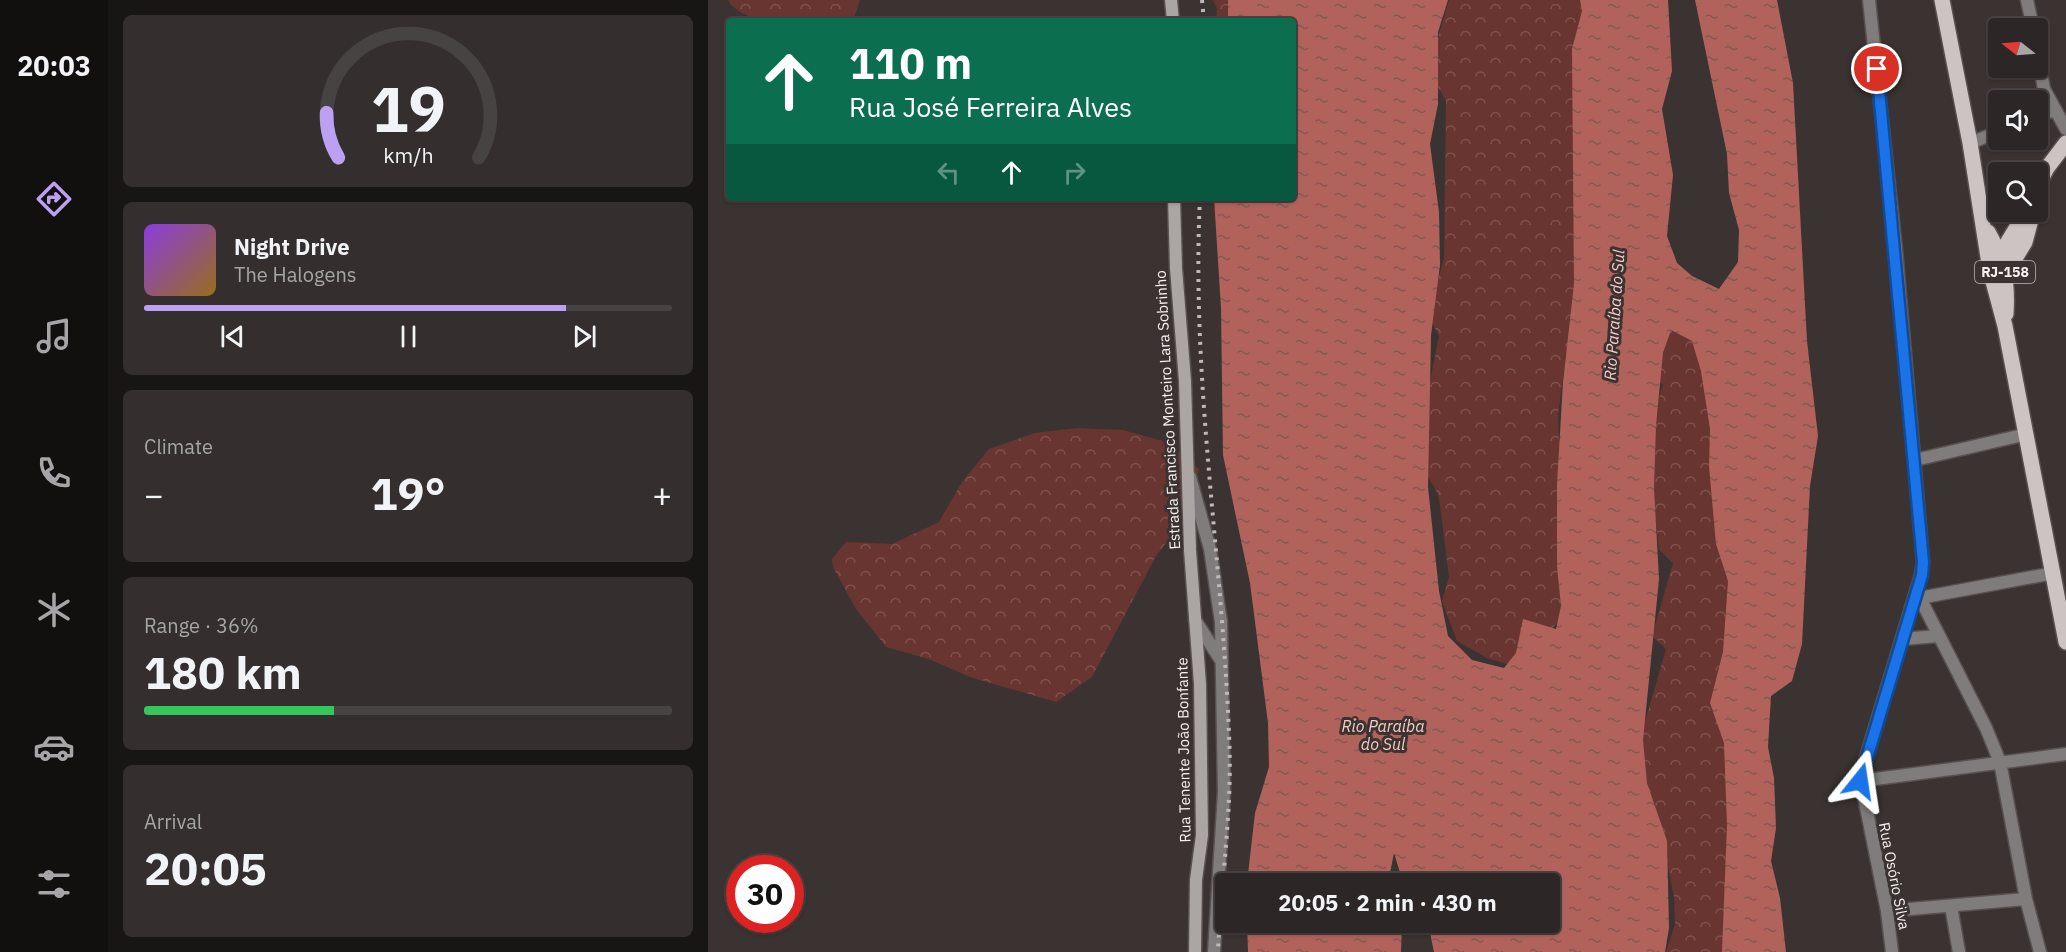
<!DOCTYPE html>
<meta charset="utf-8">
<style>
body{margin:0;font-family:"IBM Plex Sans",sans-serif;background:#342e2e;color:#f1f3f6;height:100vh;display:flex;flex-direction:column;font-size:22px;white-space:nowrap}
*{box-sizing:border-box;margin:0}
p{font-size:20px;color:#a6a5a7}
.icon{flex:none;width:33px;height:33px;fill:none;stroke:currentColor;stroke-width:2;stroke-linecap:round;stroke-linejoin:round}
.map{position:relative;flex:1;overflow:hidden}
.drawer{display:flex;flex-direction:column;gap:15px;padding:15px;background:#181515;width:600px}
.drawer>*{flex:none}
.banner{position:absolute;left:18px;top:18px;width:570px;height:183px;border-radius:6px;box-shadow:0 2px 4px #0004,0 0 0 2px #484343;background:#0b6e4f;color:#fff;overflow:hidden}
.needle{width:39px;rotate:287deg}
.controls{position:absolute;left:1280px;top:18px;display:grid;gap:12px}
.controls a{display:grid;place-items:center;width:60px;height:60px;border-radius:6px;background:#2c2626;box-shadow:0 2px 4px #0004,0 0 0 2px #484343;font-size:30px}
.speed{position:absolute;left:18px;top:855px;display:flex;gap:12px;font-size:30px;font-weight:700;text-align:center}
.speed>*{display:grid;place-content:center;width:78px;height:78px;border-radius:50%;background:#2c2626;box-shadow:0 2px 4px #0004,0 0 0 2px #484343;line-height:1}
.speed .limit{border:9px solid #d22;background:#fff;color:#111}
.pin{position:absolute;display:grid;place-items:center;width:51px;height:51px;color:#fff;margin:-26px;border:3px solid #fff;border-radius:50%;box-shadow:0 2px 6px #0007}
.me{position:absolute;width:66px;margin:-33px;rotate:15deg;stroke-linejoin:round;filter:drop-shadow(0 0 4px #0008)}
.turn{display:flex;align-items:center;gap:21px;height:126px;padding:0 24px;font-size:27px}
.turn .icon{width:78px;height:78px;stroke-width:2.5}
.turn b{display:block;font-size:42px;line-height:51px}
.lanes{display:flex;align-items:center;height:57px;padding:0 24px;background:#0003;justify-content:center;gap:30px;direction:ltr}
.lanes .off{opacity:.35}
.big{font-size:45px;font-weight:700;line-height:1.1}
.drawer .tile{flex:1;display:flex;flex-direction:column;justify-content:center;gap:9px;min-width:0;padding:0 21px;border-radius:9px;background:#342e2e}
.drawer .dial{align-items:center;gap:0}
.dial svg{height:156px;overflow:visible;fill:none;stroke:#484343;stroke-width:7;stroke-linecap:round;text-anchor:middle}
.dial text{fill:#f1f3f6;stroke:none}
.song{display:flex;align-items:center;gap:18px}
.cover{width:72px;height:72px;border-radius:9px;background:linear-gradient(135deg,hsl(270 70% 55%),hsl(40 70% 35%))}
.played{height:6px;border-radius:3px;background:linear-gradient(90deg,#bca0f2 80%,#484343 80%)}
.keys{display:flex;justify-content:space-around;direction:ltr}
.heat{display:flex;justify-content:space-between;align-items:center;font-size:33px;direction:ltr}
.charge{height:9px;border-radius:4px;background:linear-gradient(90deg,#34c759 36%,#484343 0)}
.trip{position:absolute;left:507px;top:873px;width:345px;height:60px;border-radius:6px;background:#2c2626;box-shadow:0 2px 4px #0004,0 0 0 2px #484343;font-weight:700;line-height:60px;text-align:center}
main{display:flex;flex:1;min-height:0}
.tab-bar{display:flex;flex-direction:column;width:108px;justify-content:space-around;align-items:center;background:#120f0f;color:#a6a5a7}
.tab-bar .icon{width:42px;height:42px}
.tab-bar .on{color:#bca0f2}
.tab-bar b{font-size:27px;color:#f1f3f6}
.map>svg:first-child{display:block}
.forest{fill:url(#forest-crowns)}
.water{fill:url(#water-ripples)}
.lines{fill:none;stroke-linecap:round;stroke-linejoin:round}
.street-casing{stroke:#585150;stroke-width:15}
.secondary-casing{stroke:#585150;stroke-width:15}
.primary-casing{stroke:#585150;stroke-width:18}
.street{stroke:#807c7c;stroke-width:12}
.secondary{stroke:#aba5a4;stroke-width:12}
.primary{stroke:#ccc4c2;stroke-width:15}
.rail{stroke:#bfbab9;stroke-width:4;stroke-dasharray:3 6;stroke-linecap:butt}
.route-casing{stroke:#114b97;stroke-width:15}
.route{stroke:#1a73e8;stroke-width:10}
.labels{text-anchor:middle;stroke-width:6;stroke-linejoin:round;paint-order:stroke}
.shield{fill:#3a3332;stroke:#bdb7b6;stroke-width:1.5}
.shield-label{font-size:14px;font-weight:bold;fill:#f5f0ef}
.street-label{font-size:15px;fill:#f5f0ef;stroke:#3a3332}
.water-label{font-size:16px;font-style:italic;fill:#f7cac4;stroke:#3a3332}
</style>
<main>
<nav class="tab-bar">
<b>20:03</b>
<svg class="icon on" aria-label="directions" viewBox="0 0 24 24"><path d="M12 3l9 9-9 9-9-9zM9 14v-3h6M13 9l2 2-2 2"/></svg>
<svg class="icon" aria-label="music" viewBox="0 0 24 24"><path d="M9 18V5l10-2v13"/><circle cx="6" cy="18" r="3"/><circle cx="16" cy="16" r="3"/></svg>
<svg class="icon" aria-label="phone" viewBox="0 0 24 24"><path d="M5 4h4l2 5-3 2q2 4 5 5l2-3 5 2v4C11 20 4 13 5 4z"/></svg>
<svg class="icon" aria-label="climate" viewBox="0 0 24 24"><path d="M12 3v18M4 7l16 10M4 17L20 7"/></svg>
<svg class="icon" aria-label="car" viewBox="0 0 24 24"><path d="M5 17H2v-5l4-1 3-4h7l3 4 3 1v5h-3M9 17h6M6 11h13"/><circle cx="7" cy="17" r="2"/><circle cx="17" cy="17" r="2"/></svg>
<svg class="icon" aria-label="filters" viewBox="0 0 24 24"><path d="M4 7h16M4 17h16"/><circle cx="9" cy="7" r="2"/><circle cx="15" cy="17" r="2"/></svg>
</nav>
<section class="drawer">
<div class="tile dial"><svg viewBox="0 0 100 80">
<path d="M14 69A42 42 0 1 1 86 69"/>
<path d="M14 69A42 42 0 0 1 8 46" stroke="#bca0f2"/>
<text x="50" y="56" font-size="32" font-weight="700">19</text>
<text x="50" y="72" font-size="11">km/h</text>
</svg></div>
<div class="tile">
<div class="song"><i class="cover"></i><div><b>Night Drive</b><p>The Halogens</p></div></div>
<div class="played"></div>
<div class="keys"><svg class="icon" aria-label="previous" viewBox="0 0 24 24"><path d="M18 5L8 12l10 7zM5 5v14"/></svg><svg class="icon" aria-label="pause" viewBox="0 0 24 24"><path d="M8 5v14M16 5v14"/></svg><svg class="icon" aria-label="next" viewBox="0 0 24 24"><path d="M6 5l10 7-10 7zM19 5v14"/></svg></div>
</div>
<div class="tile"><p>Climate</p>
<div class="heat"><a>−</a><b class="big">19°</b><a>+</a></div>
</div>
<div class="tile"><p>Range · 36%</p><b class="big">180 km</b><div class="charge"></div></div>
<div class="tile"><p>Arrival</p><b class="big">20:05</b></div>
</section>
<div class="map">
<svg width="1358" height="952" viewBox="0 0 1358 952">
<defs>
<pattern id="forest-crowns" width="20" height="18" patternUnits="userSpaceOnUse" patternTransform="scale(1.5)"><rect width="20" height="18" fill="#693530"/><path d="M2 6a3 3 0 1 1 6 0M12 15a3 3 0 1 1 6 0" fill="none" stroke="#7f534e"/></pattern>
<pattern id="water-ripples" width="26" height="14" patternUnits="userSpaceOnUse" patternTransform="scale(1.5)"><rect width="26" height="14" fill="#b1635b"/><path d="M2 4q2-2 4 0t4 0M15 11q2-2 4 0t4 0" fill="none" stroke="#835752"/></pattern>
</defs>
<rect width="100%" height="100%" fill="#3a3332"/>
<path class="forest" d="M 20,0 L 152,0 L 145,21 C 113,21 37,31 20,0 Z
M 505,0 L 533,0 L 530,21 L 508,21 L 509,8 Z
M 741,0 L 882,0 L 885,169 L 867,235 L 868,261 L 877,290 L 858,355 L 850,415 L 851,441 L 859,444 L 853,618 L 812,668 L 779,658 L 749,641 L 734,601 L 741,577 L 733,513 L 730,494 L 718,473 L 711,436 L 731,336 L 720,315 L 736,259 L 738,101 L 726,80 L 728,45 Z
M 964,324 L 996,334 L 1021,552 L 1032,952 L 958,952 L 967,924 L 966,897 L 952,823 L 923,770 L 958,649 L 944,636 L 965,563 L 951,550 L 939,440 L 955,384 L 947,381 Z
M 369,428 L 415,430 L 458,442 L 491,469 L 477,518 L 448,556 L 384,677 L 348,702 L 262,677 L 221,659 L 178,647 L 148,609 L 125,567 L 124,559 L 138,542 L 184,544 L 231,522 L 254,482 L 281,449 L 327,433 Z"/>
<path class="water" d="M 520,0 L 740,0 L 730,32 L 730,104 L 722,144 L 731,212 L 732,265 L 723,335 L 720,487 L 731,591 L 740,636 L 764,660 L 796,668 L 808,653 L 815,619 L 848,629 L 853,606 L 849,566 L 849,484 L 855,382 L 866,284 L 864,49 L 874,11 L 872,0 L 960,0 L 964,71 L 954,109 L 965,175 L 959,236 L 969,263 L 984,276 L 1011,289 L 1030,262 L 1031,230 L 1021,193 L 1019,154 L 987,0 L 1069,0 L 1085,83 L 1099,341 L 1110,436 L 1102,486 L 1094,644 L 1084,681 L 1063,696 L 1060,747 L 1066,778 L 1068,828 L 1063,861 L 1072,898 L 1078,952 L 1014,952 L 1019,825 L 1016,743 L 1002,703 L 1015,652 L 1020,581 L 1008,544 L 1001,467 L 1002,429 L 993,371 L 984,341 L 963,330 L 955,353 L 948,425 L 946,488 L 951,579 L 935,740 L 939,783 L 959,841 L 961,928 L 957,952 L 726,952 L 720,923 L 842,922 L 842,884 L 699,883 L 694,879 L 686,853 L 680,883 L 539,883 L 547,813 L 561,767 L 560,723 L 542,583 L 515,455 L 513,308 L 506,198 L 585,198 L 585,21 L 520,21 Z
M 539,923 L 694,923 L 693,952 L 540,952 Z"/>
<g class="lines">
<g class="street-casing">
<path id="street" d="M 1161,0 L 1188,250 L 1215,562 L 1213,575 L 1152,777 L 1179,911 L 1184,952
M 1319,0 L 1325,28
M 1329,50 L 1336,89 L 1358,129
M 1329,117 L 1346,110
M 1262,143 L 1290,132
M 1207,460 L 1319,434
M 482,477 L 502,549 L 513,622 L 516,792 L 506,952
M 1212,598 L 1278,728 L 1292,762 L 1318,899 L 1332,952
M 1206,599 L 1346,573
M 487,620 L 514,662
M 1194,639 L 1230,636
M 1152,781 L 1358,754
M 1243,906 L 1251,952
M 1179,911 L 1318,899"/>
</g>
<g class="secondary-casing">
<path id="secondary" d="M 463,0 L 465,21
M 466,198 L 468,268 L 477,381 L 482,550 L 492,684 L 494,835 L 488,880 L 487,952"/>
</g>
<g class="primary-casing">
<path id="primary" d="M 1234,0 L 1262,143 L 1282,270 L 1297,326 L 1358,642
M 1329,187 L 1339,168 L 1358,143
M 1280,232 C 1296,260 1300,282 1298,314
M 1289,260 L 1318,212
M 1294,280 L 1317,242 L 1325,212"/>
</g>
<use href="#street" class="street"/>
<use href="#secondary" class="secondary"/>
<use href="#primary" class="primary"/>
<path class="rail" d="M 494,0 L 496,21
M 492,198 C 483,377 514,555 521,734 C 525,807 513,880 510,952"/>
</g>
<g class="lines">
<g class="route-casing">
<path id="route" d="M 1152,781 L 1214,575 L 1215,562 L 1169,69"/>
</g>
<use href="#route" class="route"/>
</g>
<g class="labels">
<rect class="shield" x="1267" y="261" width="60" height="22" rx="4.5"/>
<g class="shield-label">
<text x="1297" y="277">RJ-158</text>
</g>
<g class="street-label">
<text transform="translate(460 410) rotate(-93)" y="5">Estrada Francisco Monteiro Lara Sobrinho</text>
<text transform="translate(476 750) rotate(-91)" y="5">Rua Tenente João Bonfante</text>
<text transform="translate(1186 876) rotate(79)" y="5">Rua Osório Silva</text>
</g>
<g class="water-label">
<text transform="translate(906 315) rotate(-86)" y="6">Rio Paraíba do Sul</text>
<text x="675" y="732">Rio Paraíba<tspan x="675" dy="18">do Sul</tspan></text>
</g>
</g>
</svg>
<div class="controls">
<a><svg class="needle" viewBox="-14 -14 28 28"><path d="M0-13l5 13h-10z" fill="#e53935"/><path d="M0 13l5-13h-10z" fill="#a6a5a7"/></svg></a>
<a><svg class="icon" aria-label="sound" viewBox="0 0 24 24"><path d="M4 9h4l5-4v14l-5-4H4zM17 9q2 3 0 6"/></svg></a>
<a><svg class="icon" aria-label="search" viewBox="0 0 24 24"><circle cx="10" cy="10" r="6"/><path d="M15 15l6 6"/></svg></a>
</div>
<div class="speed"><div class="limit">30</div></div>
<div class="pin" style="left:1169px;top:69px;background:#d93025"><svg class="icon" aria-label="arrive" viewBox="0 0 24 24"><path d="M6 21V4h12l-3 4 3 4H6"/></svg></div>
<svg class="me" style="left:1152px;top:781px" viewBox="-20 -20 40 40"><path d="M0-17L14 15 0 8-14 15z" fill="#1a73e8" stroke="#fff" stroke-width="4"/></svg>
<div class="trip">20:05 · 2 min · 430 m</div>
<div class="banner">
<div class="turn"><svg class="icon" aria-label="ahead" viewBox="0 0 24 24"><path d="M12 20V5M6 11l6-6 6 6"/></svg><div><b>110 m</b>Rua José Ferreira Alves</div></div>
<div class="lanes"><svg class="icon off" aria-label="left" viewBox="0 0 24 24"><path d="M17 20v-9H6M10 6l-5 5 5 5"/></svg><svg class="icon" aria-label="ahead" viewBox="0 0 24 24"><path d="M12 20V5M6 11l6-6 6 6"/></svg><svg class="icon off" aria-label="right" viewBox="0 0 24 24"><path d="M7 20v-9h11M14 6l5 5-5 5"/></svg></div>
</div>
</div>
</main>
